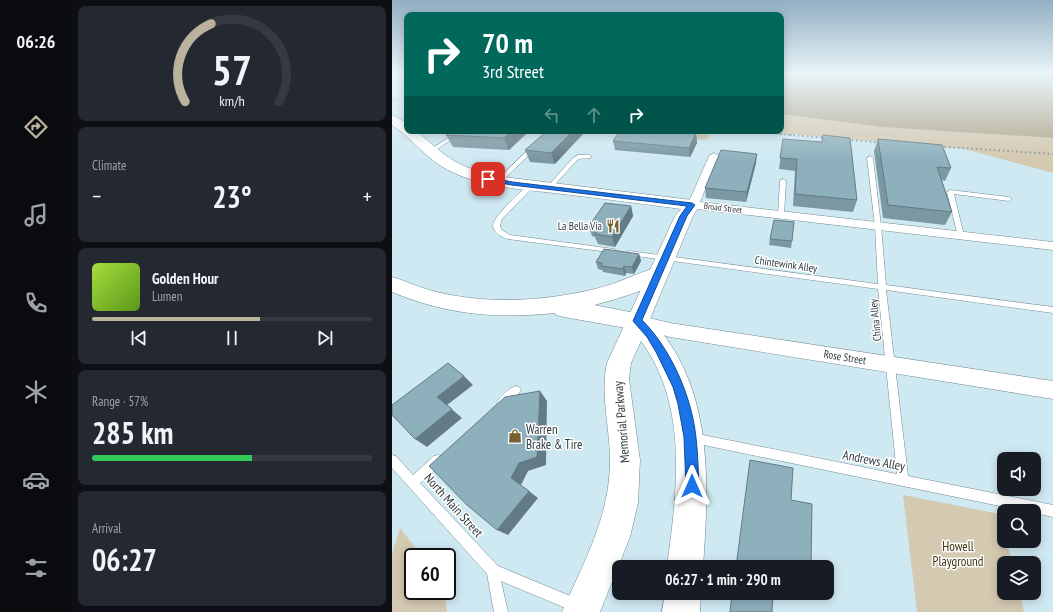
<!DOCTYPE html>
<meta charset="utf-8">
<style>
body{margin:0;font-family:"PT Sans Narrow",sans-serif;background:#242831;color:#f1f3f6;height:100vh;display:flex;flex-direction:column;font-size:15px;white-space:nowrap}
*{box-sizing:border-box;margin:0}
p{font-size:13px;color:#9ea1a6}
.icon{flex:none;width:22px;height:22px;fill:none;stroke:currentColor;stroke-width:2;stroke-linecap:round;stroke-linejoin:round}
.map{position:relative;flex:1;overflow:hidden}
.details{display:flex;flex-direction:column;gap:6px;padding:6px;background:#0d0f14;width:320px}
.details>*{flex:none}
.top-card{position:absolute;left:12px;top:12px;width:380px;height:122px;border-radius:8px;box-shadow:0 2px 10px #0003;background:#00695c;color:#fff;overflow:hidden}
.controls{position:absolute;left:605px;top:452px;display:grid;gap:8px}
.controls a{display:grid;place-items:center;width:44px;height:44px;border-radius:8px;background:#171b24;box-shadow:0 2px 10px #0003;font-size:20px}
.speed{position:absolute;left:12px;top:548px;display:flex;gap:8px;font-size:20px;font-weight:700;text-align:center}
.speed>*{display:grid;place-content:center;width:52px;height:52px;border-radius:50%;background:#171b24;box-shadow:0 2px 10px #0003;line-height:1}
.speed .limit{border:2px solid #111;border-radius:6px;background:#fff;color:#111}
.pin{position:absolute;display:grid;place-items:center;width:34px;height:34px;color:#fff;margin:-17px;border-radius:8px;box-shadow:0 2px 6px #0006}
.me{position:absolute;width:44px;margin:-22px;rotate:0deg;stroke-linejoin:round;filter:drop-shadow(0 0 3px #0008)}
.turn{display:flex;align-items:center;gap:14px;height:84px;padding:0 12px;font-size:18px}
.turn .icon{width:52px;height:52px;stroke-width:2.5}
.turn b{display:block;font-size:28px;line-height:34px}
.lanes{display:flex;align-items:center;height:38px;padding:0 12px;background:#0003;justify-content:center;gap:20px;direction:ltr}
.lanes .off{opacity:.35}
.big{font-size:30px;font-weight:800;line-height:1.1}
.details .tile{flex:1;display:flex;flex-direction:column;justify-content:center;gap:6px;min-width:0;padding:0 14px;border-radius:8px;background:#242831}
.details .dial{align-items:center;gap:0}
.dial svg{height:104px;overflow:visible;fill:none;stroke:#363941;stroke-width:7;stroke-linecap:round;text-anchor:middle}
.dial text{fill:#f1f3f6;stroke:none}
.song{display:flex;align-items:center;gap:12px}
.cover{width:48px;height:48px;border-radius:6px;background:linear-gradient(135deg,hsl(80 70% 55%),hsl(90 70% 35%))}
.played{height:4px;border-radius:2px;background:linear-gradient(90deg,#bab29d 60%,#363941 60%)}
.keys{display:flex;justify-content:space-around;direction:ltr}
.heat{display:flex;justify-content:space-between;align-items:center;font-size:22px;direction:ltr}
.charge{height:6px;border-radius:3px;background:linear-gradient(90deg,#34c759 57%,#363941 0)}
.trip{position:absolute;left:220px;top:560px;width:222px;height:40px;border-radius:8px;background:#171b24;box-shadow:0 2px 10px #0003;font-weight:800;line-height:40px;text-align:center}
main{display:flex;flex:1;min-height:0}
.dock{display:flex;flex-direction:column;width:72px;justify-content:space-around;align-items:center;background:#090b0e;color:#9ea1a6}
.dock .icon{width:28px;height:28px}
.dock .selected{color:#bab29d}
.dock b{font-size:18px;color:#f1f3f6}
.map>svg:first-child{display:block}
.green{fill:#d4c9b1}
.water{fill:#b1a58a}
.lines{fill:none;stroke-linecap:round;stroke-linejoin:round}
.lane-casing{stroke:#728a93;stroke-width:1}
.street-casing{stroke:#728a93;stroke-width:1}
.primary-casing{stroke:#728a93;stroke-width:1}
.highway-casing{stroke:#728a93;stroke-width:1}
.lane{fill:#fff;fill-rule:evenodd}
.street{fill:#fff;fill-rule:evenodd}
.primary{fill:#fff;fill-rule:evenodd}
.highway{fill:#fff;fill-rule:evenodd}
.rail-far1{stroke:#83969c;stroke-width:1.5;stroke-dasharray:1 2;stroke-linecap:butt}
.rail{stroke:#83969c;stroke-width:2;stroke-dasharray:1.5 3;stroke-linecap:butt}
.wall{fill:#7a97a2}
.shaded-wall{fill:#637b84}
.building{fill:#8eb0bc;stroke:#637b84}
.route{fill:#1a73e8;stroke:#114b97}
.labels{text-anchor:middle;stroke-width:3;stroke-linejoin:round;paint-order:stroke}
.far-street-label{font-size:9px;fill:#313c3f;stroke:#fff}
.poi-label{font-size:11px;fill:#313c3f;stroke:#fff;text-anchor:end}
.street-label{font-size:11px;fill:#313c3f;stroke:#fff}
.near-street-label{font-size:13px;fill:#313c3f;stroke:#fff}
.near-poi-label{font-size:13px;fill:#313c3f;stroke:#fff;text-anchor:start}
.near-park-label{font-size:13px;fill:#42340e;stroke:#fff}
</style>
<main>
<nav class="dock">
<b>06:26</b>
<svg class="icon selected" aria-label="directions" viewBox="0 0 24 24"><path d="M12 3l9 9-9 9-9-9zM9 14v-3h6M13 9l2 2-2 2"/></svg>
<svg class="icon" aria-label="music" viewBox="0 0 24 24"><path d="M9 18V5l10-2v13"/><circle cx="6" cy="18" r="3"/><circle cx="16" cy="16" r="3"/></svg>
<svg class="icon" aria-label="phone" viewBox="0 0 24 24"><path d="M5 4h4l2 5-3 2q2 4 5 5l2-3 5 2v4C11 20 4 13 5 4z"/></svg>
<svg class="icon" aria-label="climate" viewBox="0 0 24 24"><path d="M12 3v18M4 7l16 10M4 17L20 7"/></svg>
<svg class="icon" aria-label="car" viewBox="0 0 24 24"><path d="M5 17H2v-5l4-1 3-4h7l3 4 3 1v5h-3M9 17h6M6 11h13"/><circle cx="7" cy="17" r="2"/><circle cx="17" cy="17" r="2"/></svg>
<svg class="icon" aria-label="filters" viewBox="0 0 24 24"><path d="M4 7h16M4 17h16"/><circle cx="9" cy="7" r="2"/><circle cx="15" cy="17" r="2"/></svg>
</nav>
<section class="details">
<div class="tile dial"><svg viewBox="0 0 100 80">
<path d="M14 69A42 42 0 1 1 86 69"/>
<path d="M14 69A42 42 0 0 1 34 9" stroke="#bab29d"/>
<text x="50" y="56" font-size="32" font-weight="700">57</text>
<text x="50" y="72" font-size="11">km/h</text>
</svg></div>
<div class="tile"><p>Climate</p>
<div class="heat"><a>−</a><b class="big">23°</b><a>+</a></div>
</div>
<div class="tile">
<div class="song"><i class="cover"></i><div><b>Golden Hour</b><p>Lumen</p></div></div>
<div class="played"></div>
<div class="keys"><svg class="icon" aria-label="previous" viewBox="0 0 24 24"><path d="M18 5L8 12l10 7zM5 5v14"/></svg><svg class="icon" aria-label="pause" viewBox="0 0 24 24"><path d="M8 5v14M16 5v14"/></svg><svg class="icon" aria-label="next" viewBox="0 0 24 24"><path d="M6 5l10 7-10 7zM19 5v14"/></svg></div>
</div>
<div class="tile"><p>Range · 57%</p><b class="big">285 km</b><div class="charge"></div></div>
<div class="tile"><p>Arrival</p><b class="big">06:27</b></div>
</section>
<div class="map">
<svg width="661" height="612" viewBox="0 0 661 612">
<rect width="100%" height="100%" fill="#cfe9f2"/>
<path class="green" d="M 389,114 L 488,126 L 661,138 L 661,173 L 572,149 L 363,131 L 389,131 Z
M 203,131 L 318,131 L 315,140 Z
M 511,495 L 608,514 L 612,529 L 612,541 L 615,541 L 620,563 L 612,563 L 612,593 L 628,593 L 632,612 L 525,612 Z
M 8,528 L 31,557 L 21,557 L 21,591 L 52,591 L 55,612 L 0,612 L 0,554 Z"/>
<path class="water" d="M 389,74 L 661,74 L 661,138 L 491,127 L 389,114 Z"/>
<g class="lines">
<g class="lane-casing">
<path id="lane" d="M 67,131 L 72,131 L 41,152 L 36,151 Z
M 140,146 L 145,147 L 109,182 L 105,182 L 105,180 Z
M 186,155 L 197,155 L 200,157 C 196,160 189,157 185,160 L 159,189 L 155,189 L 155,187 L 181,158 Z
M 478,156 L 481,158 L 489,226 L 494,285 L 661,307 L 661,313 L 494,290 L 516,476 L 661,505 L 661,517 L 642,513 L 642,511 L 632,511 L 297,442 L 296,438 L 297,434 L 301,433 L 505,474 L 486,289 L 237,255 L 233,253 L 237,251 L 486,284 L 483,226 L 475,158 Z
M 391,179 L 394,181 L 392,215 L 389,217 L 386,215 L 388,181 Z
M 139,184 L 141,185 L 141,187 L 110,219 L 108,226 L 110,230 L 118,235 L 222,249 L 225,251 L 224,253 L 116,239 C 110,237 101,233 101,225 C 102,216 131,188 139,184 Z
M 558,190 L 617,197 L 620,199 L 617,201 L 562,194 L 572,236 L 569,238 L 566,236 L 555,192 Z
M 124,386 L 127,387 L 129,390 C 125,396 117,405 110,408 L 107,406 L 105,403 C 108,396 117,388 124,386 Z
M 0,455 L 4,456 L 21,475 L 42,456 L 46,455 L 50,456 L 51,460 L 50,464 L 28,483 L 106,566 L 188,600 L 190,605 L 188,610 L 183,612 L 109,581 L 116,612 L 102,612 L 95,574 L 0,468 Z"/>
</g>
<g class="street-casing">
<path id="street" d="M 322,153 L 327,156 L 308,202 L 661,242 L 661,250 L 296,208 L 294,205 L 299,197 L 317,156 Z
M 245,315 L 278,323 L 661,381 L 661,399 L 278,337 L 239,326 L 237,321 L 239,316 Z"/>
</g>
<g class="primary-casing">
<path id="primary" d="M 0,115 L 15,123 L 15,131 L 25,131 C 58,162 74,172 120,178 L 300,200 L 306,201 L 308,205 L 301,216 L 258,319 C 322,385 317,482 311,567 L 275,567 C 285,492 297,406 249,341 L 239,363 L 237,379 L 248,460 L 246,503 L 238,537 L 208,612 L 170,612 C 192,561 218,517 218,460 C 218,427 208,395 215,363 L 283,216 L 289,209 C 246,203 204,198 162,193 C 127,189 88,187 56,170 C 34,159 20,138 0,125 Z
M 273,593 L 309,593 L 308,612 L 270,612 Z"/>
</g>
<g class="highway-casing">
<path id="highway" d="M 266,267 L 273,269 L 276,274 C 269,287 218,301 202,305 L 253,315 L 256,321 L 253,327 L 245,330 L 172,317 L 164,315 L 163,313 C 105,319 55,315 0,292 L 0,277 C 12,280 23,286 34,289 C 88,305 149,302 203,289 C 225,284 245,273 266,267 Z"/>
</g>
<use href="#lane" class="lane"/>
<use href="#street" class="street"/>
<use href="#primary" class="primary"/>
<use href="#highway" class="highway"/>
<path class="rail-far1" d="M 0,99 L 15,101
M 354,131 L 400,135"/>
<path class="rail" d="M 388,134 L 495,143
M 539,146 L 661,154"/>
</g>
<path class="wall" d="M 155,131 L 163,164 L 138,162 L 133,150 Z
M 136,132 L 117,150 L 61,147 L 54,135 Z
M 304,133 L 305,143 L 298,157 L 223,150 L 221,141 Z
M 391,139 L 465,200 L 461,212 L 401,206 L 403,171 L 387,169 Z
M 486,139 L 559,168 L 553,181 L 550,180 L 560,212 L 553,225 L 491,218 L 482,151 Z
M 364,163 L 354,202 L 314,198 L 313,188 Z
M 239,206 L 241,216 L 223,247 L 206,244 L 203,237 L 200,236 L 197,226 Z
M 378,239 L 400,241 L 399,248 L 377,245 Z
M 247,254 L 249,261 L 242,274 L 234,273 L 233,276 L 211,272 L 210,270 L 206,269 L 204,262 Z
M 399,500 L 419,567 L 344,567 Z"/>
<path class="shaded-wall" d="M 120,131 L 135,131 L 136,132 L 117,150 L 112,138 Z
M 181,131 L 194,131 L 163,164 L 159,153 Z
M 304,133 L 305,143 L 298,157 L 297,148 Z
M 365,154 L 364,163 L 354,202 L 355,192 Z
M 239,206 L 241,216 L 223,247 L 220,237 Z
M 247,254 L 249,261 L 242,274 L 240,267 Z
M 232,266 L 234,273 L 233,276 L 231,269 Z
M 72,376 L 81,385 L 55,405 L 70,418 L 35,447 L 23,439 L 45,397 Z
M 148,391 L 155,401 L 154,465 L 136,471 L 129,485 L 119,478 Z
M 137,491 L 146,498 L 116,535 L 105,530 Z"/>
<path class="building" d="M 59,131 L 120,131 L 112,138 L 54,135 Z
M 155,131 L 181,131 L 159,153 L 133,150 Z
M 228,131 L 276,131 L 304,133 L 297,148 L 221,141 Z
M 431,135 L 458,138 L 465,200 L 403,194 L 405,159 L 388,158 L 391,139 L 430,142 Z
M 486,139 L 550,145 L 559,168 L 545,167 L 560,212 L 496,205 Z
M 329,150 L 365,154 L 355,192 L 313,188 Z
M 213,203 L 239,206 L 220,237 L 203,234 L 207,228 L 197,226 Z
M 382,220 L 402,222 L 400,241 L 378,239 Z
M 212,249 L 247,254 L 240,267 L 232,266 L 231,269 L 209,266 L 210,263 L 204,262 Z
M 56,363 L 72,376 L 45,397 L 60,409 L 23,439 L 0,415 L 0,405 Z
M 148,391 L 145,457 L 127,463 L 119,478 L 137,491 L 105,530 L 75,505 L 37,466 L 113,397 Z
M 358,460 L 401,468 L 399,500 L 420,504 L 419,567 L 405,567 L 383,562 L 383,567 L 344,567 Z
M 340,593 L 381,593 L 380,612 L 338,612 Z"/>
<linearGradient id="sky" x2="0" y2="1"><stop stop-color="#92aec2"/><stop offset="0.46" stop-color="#e9f5f9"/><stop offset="1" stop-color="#e9f5f9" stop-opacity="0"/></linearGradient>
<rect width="661" height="160" fill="url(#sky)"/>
<path class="route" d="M 96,177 L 120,182 L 300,203 L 303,205 L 295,216 L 250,320 C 279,349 300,397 304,438 C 306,454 306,470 307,486 L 305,491 L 300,493 L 296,491 L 294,486 L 292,437 L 286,404 L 281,387 L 264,352 L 255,337 L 241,321 L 288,216 L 295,206 L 120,185 L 93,180 L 92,179 Z"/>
<defs>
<g id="restaurant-bare" transform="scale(1.08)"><path d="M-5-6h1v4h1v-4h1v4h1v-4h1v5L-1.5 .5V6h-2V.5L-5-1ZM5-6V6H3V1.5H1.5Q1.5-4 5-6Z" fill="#766231" stroke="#fff" stroke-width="2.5" paint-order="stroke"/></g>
<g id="shop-bare" transform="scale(1.08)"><path d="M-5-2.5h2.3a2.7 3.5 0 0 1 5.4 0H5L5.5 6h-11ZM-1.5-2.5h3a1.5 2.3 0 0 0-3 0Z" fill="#766231" stroke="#fff" stroke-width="2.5" paint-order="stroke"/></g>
</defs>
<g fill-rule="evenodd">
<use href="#restaurant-bare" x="221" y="226"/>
<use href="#shop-bare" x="123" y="436"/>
</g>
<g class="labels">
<g class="far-street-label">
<text transform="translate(331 208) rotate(7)" y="3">Broad Street</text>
</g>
<g class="poi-label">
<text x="210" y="230">La Bella Via</text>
</g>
<g class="street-label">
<text transform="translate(394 264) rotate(8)" y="4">Chintewink Alley</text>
<text transform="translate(483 320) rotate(-96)" y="4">China Alley</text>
<text transform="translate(453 357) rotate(9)" y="4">Rose Street</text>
</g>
<g class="near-street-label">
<text transform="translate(229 422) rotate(-95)" y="5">Memorial Parkway</text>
<text transform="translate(482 460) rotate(11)" y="5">Andrews Alley</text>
<text transform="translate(62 505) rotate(48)" y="5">North Main Street</text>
</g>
<g class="near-poi-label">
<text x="134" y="434">Warren<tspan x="134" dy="15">Brake &amp; Tire</tspan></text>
</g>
<g class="near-park-label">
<text x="566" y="551">Howell<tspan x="566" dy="15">Playground</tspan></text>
</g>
</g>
</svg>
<div class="controls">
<a><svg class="icon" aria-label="sound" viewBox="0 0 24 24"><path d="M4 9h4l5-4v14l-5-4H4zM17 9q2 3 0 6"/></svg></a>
<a><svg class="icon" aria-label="search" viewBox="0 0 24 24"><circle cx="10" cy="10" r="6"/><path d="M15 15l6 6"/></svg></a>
<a><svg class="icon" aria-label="layers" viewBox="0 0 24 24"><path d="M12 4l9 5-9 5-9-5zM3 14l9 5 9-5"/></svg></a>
</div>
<div class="speed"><div class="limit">60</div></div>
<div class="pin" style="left:96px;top:179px;background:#d93025"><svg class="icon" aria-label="arrive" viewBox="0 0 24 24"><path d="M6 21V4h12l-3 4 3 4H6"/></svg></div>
<svg class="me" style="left:300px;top:486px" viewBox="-20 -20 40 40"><path d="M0-17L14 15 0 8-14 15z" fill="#1a73e8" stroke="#fff" stroke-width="4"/></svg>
<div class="trip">06:27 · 1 min · 290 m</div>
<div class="top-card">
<div class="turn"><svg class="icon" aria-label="right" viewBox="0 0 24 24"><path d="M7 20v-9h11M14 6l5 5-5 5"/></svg><div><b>70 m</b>3rd Street</div></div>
<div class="lanes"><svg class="icon off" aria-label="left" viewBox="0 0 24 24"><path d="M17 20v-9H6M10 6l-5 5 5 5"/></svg><svg class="icon off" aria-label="ahead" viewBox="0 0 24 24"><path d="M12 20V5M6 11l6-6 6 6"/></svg><svg class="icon" aria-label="right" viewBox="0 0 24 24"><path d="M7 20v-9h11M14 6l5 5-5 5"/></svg></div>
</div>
</div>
</main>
